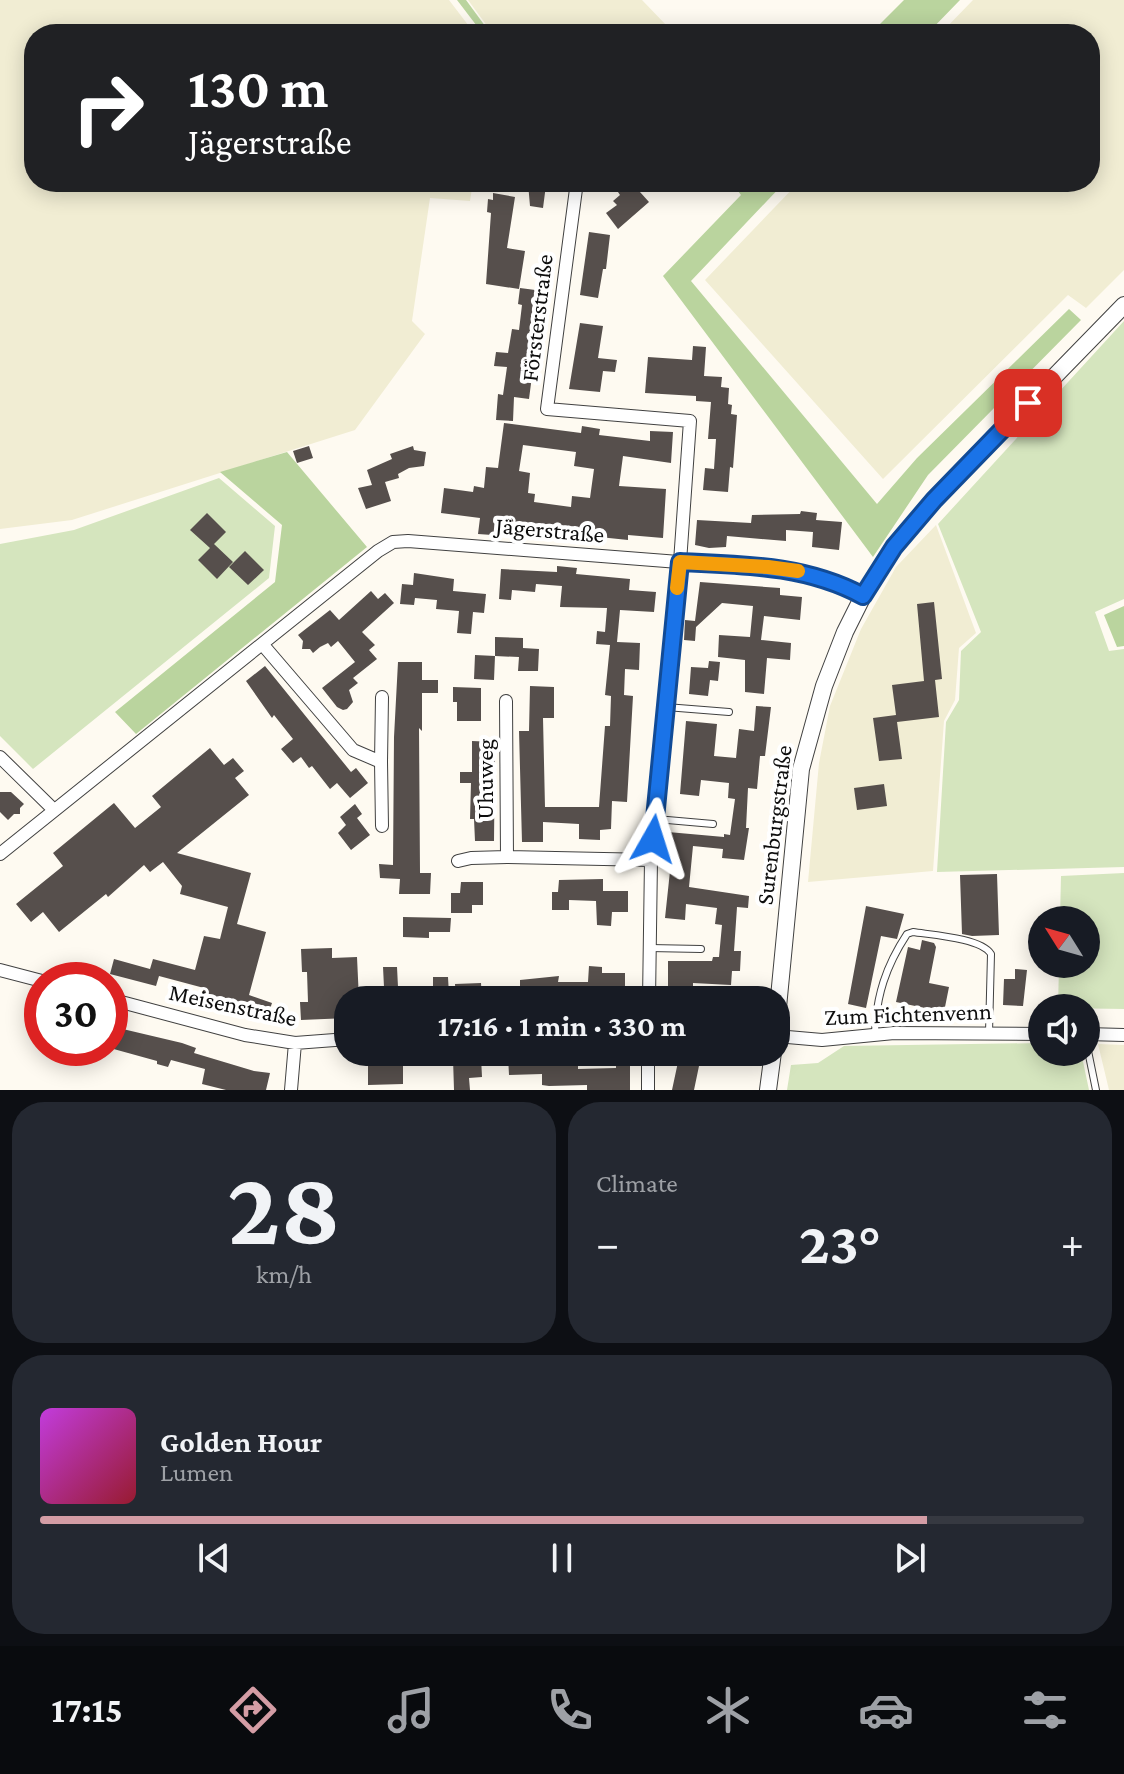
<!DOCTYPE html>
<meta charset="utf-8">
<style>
body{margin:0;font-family:"Crimson Pro",serif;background:#242831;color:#f1f3f6;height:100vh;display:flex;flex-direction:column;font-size:30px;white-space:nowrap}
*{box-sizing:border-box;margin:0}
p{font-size:26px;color:#9ea1a6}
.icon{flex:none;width:44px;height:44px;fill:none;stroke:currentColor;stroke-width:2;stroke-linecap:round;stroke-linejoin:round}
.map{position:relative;height:1090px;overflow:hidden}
.side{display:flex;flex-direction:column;gap:12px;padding:12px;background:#0d0f14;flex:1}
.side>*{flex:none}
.banner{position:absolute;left:24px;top:24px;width:1076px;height:168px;border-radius:32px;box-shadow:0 4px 20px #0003;background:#202124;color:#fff;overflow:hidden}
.needle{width:52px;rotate:307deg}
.tools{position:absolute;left:1028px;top:906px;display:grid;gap:16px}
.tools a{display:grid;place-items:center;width:72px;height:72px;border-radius:50%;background:#171b24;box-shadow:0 4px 20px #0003;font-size:40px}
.speed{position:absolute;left:24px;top:962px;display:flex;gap:16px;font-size:40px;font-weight:700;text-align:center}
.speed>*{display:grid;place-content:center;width:104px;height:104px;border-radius:50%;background:#171b24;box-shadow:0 4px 20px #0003;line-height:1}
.speed .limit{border:12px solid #d22;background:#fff;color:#111}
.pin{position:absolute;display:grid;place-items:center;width:68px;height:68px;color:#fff;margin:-34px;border-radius:16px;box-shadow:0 4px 12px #0006}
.me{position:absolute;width:88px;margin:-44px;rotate:6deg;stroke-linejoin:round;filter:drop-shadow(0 0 6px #0008)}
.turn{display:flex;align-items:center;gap:28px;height:168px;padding:0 32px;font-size:36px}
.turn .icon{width:104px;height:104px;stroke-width:2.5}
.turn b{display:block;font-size:56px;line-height:68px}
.big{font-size:60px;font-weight:700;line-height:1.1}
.side .tile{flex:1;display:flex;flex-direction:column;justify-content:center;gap:12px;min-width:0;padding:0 28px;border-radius:32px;background:#242831}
.side .dial{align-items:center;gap:0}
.dial b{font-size:104px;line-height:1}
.song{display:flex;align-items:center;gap:24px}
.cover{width:96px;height:96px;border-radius:12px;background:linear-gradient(135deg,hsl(290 70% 55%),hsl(350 70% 35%))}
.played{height:8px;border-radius:4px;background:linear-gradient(90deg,#d49da5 85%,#363941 85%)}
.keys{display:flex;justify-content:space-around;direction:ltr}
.heat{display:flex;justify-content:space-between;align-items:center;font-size:44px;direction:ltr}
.side .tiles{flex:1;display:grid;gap:12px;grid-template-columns:1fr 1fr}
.tile:last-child{grid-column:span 2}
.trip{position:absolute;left:334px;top:986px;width:456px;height:80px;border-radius:32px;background:#171b24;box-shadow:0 4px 20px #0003;font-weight:700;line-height:80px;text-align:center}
.dock{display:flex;height:128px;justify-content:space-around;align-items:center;background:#090b0e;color:#9ea1a6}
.dock .icon{width:56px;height:56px}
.dock .on{color:#d49da5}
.dock b{font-size:36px;color:#f1f3f6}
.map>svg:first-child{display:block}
.farmland{fill:#f1edd3}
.green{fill:#d5e5be}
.forest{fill:#bad49e}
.building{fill:#564f4c;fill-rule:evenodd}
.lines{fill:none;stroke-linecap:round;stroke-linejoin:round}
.service-casing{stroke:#414141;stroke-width:8}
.minor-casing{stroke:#414141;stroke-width:14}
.tertiary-casing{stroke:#414141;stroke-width:18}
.service{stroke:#fff;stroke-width:6}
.minor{stroke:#fff;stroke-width:12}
.tertiary{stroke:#fff;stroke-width:16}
.route-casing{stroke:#114b97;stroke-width:20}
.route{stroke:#1a73e8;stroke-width:14}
.slow{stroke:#f59e0b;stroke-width:14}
.labels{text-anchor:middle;stroke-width:8;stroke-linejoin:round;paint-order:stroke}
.street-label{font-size:24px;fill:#0e0e0e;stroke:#fff}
</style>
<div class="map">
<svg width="1124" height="1090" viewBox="0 0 1124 1090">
<rect width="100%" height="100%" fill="#fefaf1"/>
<path class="farmland" d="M 0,0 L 449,0 L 475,34 L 34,34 L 34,182 L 473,182 L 470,201 L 430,198 L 412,321 L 425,334 L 355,430 L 72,520 L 0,529 Z
M 468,0 L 642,0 L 668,27 L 671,34 L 493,34 Z
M 973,0 L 1124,0 L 1124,270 L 1086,308 L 1068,295 L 883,479 L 705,280 L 799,182 L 1090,182 L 1090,34 L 940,34 Z
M 936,525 L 976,633 L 959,648 L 955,700 L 944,721 L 933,871 L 808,882 L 819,763 L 830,706 L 861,629 L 896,567 Z
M 1098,1044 L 1124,1045 L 1124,1090 L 1109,1090 Z"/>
<path class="green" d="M 1124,321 L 1124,599 L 1095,612 L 1109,651 L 1124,649 L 1124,867 L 937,872 L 946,722 L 959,700 L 961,651 L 981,632 L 938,524 Z
M 219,478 L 275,526 L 269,578 L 33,769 L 0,736 L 0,544 L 74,530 Z
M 1124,873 L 1124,1009 L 1058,1008 L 1059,964 L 1086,964 L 1086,920 L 1060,920 L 1061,876 Z
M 1042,1043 L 1042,1052 L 1081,1052 L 1089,1090 L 787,1090 L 791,1065 L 818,1063 L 844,1046 Z"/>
<path class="forest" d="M 457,0 L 466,0 L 491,34 L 483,34 Z
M 904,0 L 960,0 L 927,34 L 870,34 Z
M 731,182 L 785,182 L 691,281 L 877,504 L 917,458 L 1069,309 L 1081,320 L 928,475 L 873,557 L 663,276 L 741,195 Z
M 287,452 L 367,547 L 136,734 L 115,712 L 275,582 L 282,525 L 220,472 Z
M 1124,606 L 1124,646 L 1117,647 L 1104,615 Z"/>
<path class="building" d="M 631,182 L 649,202 L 618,229 L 606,213 L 617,205 L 613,201 L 620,195 L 618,192 Z
M 528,183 L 546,185 L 543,208 L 530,206 Z
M 493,193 L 515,197 L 507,248 L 525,251 L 519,289 L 486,284 L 491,213 L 487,212 L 488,199 L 493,200 Z
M 589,232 L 610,235 L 606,269 L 603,269 L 598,298 L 580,295 Z
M 520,288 L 543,291 L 529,399 L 514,397 L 513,421 L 496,420 L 498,394 L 503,395 L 507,367 L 494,366 L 496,352 L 508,353 L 512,329 L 519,330 L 522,305 L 518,304 Z
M 580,323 L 603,326 L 598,358 L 617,360 L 615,372 L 603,371 L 600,392 L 569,389 Z
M 693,346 L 706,347 L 704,376 L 722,377 L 721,387 L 729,388 L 728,404 L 732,405 L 731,414 L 737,415 L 733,468 L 730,467 L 728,492 L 703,490 L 705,468 L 714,469 L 716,439 L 708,439 L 711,402 L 696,401 L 696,396 L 645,393 L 648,357 L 692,360 Z
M 504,423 L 581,433 L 582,426 L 600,429 L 599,435 L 650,441 L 650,431 L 673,432 L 671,463 L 623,456 L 619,486 L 666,489 L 663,538 L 628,535 L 628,540 L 523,529 L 522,537 L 478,534 L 480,518 L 441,513 L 444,488 L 473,492 L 474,486 L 484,488 L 486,467 L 498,468 ZM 523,445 L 576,452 L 574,466 L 594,469 L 590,498 L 572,496 L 571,507 L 534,502 L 535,494 L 528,493 L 530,473 L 519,471 Z
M 309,446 L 313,458 L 297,463 L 293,451 Z
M 413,446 L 414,450 L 426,452 L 424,466 L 409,468 L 398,474 L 399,478 L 385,482 L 391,501 L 366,509 L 358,488 L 372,485 L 367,470 L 392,459 L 390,454 Z
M 801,511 L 817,513 L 816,520 L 842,522 L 839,550 L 812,547 L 813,532 L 786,530 L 786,541 L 727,536 L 726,547 L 709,548 L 695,545 L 697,520 L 751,523 L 752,515 L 800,514 Z
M 207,513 L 226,532 L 214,544 L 233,562 L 217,579 L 198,560 L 210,548 L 190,530 Z
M 245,551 L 264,570 L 248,585 L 229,567 Z
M 557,566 L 577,568 L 576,574 L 630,579 L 629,590 L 656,592 L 654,612 L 620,610 L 617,642 L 640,643 L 639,670 L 625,669 L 624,695 L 633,696 L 627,802 L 612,801 L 611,829 L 600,830 L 600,840 L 579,839 L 579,824 L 543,822 L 543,842 L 522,842 L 519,731 L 529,731 L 530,686 L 554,687 L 554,718 L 543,718 L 545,807 L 599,807 L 605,726 L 610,726 L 611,696 L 605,695 L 610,645 L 596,644 L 597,631 L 605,632 L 607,608 L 560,607 L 562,586 L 536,584 L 535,592 L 512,590 L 511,600 L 499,599 L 501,569 L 557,572 Z
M 414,573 L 454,579 L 453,591 L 486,594 L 484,613 L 473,612 L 471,634 L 457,633 L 459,611 L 436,609 L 437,600 L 415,598 L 414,605 L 400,604 L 402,584 L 413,585 Z
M 700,582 L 780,588 L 780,595 L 802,597 L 800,620 L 764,616 L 761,640 L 791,643 L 790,660 L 767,658 L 764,694 L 745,692 L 745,660 L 718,657 L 719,635 L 750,637 L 753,606 L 722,603 L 696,627 L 695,641 L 684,640 L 685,620 L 695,621 Z
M 371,591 L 378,599 L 385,593 L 394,603 L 362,632 L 375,645 L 369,650 L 377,659 L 353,678 L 358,683 L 349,690 L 353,702 L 347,709 L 343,710 L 337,707 L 322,688 L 355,662 L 338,641 L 331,647 L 328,643 L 320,647 L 313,653 L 310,649 L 302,649 L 303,641 L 298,635 L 330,610 L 339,620 Z
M 934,602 L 942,679 L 935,680 L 939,717 L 897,722 L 902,759 L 879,761 L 873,718 L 896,715 L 892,685 L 924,681 L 917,604 Z
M 495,637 L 523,638 L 523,648 L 539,649 L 538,671 L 518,671 L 519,657 L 495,656 Z
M 475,655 L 495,656 L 494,680 L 474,679 Z
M 709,661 L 720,662 L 718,681 L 710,680 L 708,696 L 689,694 L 691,667 L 708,668 Z
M 398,662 L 422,662 L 422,680 L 438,680 L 438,693 L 422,693 L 422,731 L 419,728 L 420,873 L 431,873 L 430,894 L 399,894 L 400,879 L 380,878 L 379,864 L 393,865 L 394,737 Z
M 265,666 L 351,772 L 356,768 L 368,783 L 350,798 L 337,783 L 330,789 L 312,766 L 309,768 L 301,757 L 293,763 L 281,749 L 293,739 L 274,715 L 272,718 L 246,681 Z
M 453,687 L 481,688 L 481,721 L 457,721 L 457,702 L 453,702 Z
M 756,706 L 771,707 L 765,756 L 760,756 L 757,789 L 748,788 L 746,828 L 749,828 L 744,860 L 722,858 L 723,849 L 693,846 L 689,887 L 749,896 L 748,908 L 737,907 L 734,951 L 741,951 L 740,971 L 732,971 L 731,985 L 693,983 L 693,999 L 678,999 L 678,992 L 668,992 L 668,961 L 712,961 L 713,957 L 719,957 L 722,925 L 715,924 L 717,908 L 686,904 L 685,920 L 665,918 L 673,843 L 667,843 L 668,832 L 724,837 L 724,834 L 730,835 L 735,799 L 728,798 L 729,783 L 701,780 L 699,796 L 680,794 L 686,721 L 717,724 L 714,756 L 736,758 L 739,729 L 754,731 Z
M 472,741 L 495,742 L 494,841 L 475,841 L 474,819 L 470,819 L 471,783 L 460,783 L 460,772 L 472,772 Z
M 210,748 L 224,765 L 233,758 L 244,771 L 235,778 L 249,795 L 177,853 L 251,873 L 237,924 L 266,932 L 249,995 L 272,1003 L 268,1015 L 246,1006 L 245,1009 L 201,998 L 204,988 L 159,976 L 156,986 L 110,974 L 114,959 L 150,969 L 153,959 L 195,970 L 204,936 L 220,939 L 228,907 L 180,894 L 182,886 L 163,862 L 150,872 L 144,865 L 108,897 L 106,894 L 59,932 L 43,912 L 31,922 L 16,904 L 63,866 L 53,853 L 114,803 L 135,828 L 161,807 L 152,796 Z
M 884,784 L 887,806 L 857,810 L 854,788 Z
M 0,792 L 11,792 L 24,804 L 20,808 L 20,814 L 14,814 L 8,820 L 0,812 Z
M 355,804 L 362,814 L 357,818 L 370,835 L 351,850 L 338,833 L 346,825 L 340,817 Z
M 997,874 L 999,935 L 972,936 L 962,934 L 960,875 Z
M 603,879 L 603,891 L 628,891 L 628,912 L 612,912 L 611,926 L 597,925 L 596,901 L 569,900 L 569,910 L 552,910 L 552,892 L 558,892 L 559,880 Z
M 461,882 L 483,882 L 483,905 L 472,905 L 472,913 L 451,913 L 451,893 L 460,893 Z
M 866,906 L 904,914 L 897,939 L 881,936 L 866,1008 L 848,1004 Z
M 403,917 L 451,918 L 450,932 L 429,932 L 429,938 L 403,937 Z
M 922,940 L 934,943 L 936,947 L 929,983 L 949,987 L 944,1012 L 896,1002 L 908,947 L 920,950 Z
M 332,948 L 332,958 L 357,957 L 359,1000 L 348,1000 L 348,1018 L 301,1020 L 300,1002 L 308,1002 L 307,972 L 302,972 L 301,949 Z
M 589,966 L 602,967 L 602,973 L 625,973 L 625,993 L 611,993 L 611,1000 L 520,1000 L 520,980 L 559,976 L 558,982 L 588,982 Z
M 383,967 L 397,967 L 398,987 L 384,987 Z
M 1015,969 L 1027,970 L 1023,1006 L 1003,1005 L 1004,979 L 1015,979 Z
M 433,977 L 448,977 L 449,995 L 433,995 Z
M 481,983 L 482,1000 L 456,1000 L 455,984 Z
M 110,1026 L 182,1043 L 196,1048 L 194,1053 L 254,1071 L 270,1073 L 266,1090 L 226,1090 L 202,1084 L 205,1069 L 171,1060 L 168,1067 L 157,1064 L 157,1061 L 110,1048 Z
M 57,1048 L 71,1048 L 67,1064 L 54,1060 Z
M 528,1055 L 529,1061 L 571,1062 L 571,1064 L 578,1064 L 578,1069 L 616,1068 L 616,1064 L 630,1064 L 630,1090 L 587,1090 L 587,1085 L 549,1086 L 542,1085 L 542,1074 L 509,1075 L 508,1056 Z
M 481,1057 L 482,1077 L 469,1078 L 470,1090 L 454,1090 L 453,1058 Z
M 389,1061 L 403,1061 L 403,1084 L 368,1085 L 368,1063 Z
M 678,1062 L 699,1066 L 694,1090 L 672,1090 Z"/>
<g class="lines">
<g class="service-casing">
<path id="service" d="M 666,707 L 729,712
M 656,819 L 713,824
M 650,948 L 701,949
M 875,1034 C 876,996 886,966 907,934 L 913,932 C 932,935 981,938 991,954 L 989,1033
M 1086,1041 L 1096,1090"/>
</g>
<g class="minor-casing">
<path id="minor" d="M 576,189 L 547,409 L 690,421 L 680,562 L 651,860 L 649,1000
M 263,645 L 353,750 L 381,762 L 382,826
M 506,701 L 507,857
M 0,757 L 54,810
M 381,762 L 382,697
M 0,854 L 378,551 L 393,542 L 408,541 C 494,548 580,554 666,561 C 737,567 798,561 863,596
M 458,861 L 471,858 L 507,857 L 651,860
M 0,970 L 42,981
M 110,999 L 245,1035 L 295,1043 L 348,1039
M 1086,1034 L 1124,1035
M 776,1036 L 822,1040 L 894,1033 L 1042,1034
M 291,1090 L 295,1043
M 648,1090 L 648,1052"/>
</g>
<g class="tertiary-casing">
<path id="tertiary" d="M 776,1028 L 801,769 L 824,686 L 845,632 L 863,596 L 894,547 L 934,500 L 1124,305
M 768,1090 L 773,1052"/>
</g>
<use href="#service" class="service"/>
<use href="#minor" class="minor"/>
<use href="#tertiary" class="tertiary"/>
</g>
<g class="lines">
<g class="route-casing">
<path id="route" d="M 653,839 L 680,562 C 744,565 806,565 863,596 L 894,547 L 934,500 L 1028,403"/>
</g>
<use href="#route" class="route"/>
<path class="slow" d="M 677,588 L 680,562 L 768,567 L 798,571"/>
</g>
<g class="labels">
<g class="street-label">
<text transform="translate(537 318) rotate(-83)" y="8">Försterstraße</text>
<text transform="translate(550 530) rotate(5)" y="8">Jägerstraße</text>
<text transform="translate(485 779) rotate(-90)" y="8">Uhuweg</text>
<text transform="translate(774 825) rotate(-83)" y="8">Surenburgstraße</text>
<text transform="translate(233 1005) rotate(12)" y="8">Meisenstraße</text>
<text transform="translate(908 1014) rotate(-2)" y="8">Zum Fichtenvenn</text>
</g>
</g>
</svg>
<div class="tools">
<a><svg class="needle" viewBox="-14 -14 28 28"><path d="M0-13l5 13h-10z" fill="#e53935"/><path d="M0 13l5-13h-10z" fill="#9ea1a6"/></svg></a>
<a><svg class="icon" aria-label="sound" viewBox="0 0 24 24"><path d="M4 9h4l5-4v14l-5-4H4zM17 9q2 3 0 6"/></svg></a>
</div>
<div class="speed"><div class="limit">30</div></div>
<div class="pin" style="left:1028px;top:403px;background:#d93025"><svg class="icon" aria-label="arrive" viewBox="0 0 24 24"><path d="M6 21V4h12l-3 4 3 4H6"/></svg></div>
<svg class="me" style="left:653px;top:839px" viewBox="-20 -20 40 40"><path d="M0-17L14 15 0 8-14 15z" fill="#1a73e8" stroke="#fff" stroke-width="4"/></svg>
<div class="trip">17:16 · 1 min · 330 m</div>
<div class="banner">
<div class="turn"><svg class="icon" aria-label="right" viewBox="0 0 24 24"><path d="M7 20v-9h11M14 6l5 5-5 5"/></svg><div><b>130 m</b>Jägerstraße</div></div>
</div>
</div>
<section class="side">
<div class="tiles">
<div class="tile dial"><b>28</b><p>km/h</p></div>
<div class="tile"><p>Climate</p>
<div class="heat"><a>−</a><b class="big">23°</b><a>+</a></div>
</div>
<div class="tile">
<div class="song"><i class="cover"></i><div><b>Golden Hour</b><p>Lumen</p></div></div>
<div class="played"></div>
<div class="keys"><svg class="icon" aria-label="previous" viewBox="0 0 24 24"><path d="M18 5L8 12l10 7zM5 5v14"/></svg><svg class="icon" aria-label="pause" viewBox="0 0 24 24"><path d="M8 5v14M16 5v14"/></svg><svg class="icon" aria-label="next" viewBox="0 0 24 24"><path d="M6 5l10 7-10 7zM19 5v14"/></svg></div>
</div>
</div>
</section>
<nav class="dock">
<b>17:15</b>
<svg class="icon on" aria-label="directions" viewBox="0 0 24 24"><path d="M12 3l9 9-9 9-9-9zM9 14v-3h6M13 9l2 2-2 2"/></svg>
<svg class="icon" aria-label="music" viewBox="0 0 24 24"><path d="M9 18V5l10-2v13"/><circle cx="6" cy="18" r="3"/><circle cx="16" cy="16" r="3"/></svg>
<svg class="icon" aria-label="phone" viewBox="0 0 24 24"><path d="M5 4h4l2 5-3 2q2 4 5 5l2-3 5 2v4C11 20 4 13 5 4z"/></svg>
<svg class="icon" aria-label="climate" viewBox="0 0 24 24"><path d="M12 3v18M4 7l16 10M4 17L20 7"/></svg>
<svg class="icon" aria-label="car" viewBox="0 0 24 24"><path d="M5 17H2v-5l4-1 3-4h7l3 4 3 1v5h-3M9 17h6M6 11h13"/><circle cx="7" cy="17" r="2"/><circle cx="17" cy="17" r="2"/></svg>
<svg class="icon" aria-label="filters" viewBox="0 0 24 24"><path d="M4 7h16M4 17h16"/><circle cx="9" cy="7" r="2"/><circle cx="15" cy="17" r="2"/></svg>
</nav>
